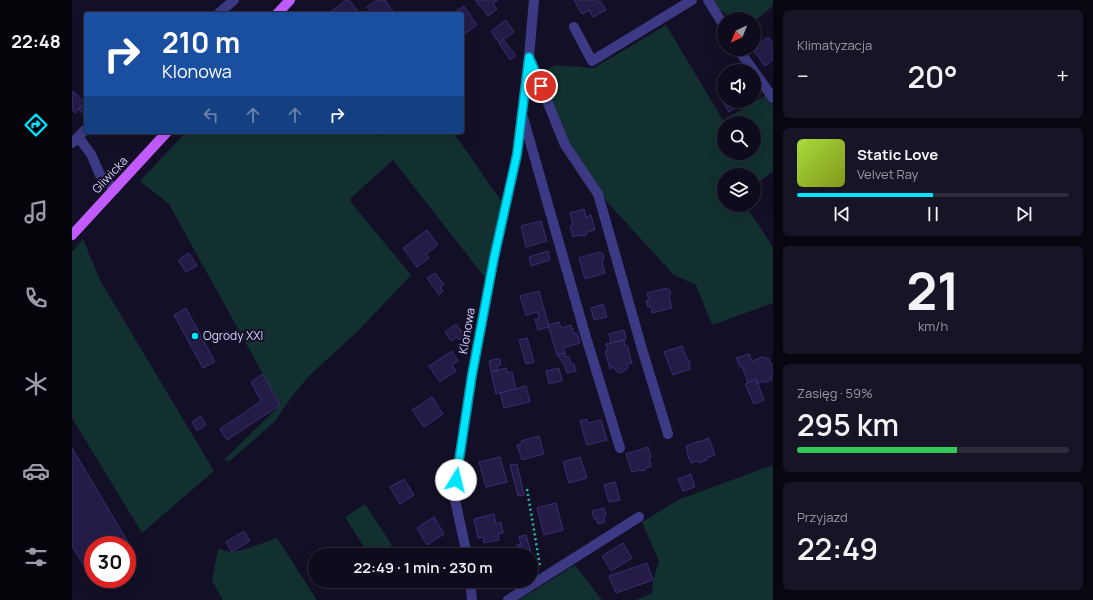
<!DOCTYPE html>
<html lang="pl">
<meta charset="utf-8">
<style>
body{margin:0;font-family:Manrope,sans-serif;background:#171425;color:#f1f3f6;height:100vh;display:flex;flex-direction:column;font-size:15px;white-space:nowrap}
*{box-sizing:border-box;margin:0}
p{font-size:13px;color:#9b9ba3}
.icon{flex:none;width:22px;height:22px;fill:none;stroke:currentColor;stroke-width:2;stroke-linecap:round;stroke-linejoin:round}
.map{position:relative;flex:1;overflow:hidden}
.details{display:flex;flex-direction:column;gap:10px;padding:10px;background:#08060f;width:320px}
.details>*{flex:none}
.guide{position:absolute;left:12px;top:12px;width:380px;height:122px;border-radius:4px;box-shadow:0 4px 16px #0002,0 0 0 1px #2e2b3b;background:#1a4fa0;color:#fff;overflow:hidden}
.needle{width:26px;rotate:223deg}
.tools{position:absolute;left:645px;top:12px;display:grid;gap:8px}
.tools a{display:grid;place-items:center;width:44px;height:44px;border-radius:50%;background:#0e0b1c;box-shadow:0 4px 16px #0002,0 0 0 1px #2e2b3b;font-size:20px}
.speed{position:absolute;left:12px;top:536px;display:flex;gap:8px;font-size:20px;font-weight:700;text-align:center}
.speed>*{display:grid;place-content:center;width:52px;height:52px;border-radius:50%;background:#0e0b1c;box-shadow:0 4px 16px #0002,0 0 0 1px #2e2b3b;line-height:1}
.speed .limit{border:6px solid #d22;background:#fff;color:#111}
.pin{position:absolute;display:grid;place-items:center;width:34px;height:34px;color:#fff;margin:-17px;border:2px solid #fff;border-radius:50%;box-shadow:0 1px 4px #0007}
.me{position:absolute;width:44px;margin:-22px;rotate:9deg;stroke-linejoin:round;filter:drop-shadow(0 0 3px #0008)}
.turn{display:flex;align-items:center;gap:14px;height:84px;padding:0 12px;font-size:18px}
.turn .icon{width:52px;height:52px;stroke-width:2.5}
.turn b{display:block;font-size:28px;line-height:34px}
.lanes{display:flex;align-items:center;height:38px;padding:0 12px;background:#0003;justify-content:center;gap:20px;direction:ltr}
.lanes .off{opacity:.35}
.big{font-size:30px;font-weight:600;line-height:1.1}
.details .card{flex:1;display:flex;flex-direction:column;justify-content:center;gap:6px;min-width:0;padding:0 14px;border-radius:6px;background:#171425}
.details .dial{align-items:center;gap:0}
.dial b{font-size:52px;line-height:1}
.song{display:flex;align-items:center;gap:12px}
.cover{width:48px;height:48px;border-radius:6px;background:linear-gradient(135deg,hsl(80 70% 55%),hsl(70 70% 35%))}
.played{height:4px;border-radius:2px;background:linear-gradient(90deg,#00e5ff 50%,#2e2b3b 50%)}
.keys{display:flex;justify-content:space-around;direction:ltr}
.heat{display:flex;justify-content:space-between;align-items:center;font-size:22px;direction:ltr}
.charge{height:6px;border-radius:3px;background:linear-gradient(90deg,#34c759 59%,#2e2b3b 0)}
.trip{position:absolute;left:236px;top:548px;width:230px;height:40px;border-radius:20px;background:#0e0b1c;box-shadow:0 4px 16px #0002,0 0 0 1px #2e2b3b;font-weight:600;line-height:40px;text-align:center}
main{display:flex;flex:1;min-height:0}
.menu{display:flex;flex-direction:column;width:72px;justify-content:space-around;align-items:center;background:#06040b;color:#9b9ba3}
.menu .icon{width:28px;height:28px}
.menu .current{color:#00e5ff}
.menu b{font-size:18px;color:#f1f3f6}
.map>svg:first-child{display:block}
.green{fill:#12302f;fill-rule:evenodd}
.building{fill:#241b47;stroke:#3b2d73}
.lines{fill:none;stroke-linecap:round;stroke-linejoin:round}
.path{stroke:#2fb8b0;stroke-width:2.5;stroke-dasharray:2 3;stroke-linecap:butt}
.minor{stroke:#3d3a85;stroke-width:10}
.major{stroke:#c25bff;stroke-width:10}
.route-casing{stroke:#0095a6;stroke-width:10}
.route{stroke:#00e5ff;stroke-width:7}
.poi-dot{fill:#00e5ff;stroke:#130f26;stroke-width:1.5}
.labels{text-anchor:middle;stroke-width:4;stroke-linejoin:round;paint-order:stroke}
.street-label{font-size:12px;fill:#d9d4ff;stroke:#130f26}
.poi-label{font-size:12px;fill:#d9d4ff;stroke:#130f26;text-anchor:start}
</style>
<main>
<nav class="menu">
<b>22:48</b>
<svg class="icon current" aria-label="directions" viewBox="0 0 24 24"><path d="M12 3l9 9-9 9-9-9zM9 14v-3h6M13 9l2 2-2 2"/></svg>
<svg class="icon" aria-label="music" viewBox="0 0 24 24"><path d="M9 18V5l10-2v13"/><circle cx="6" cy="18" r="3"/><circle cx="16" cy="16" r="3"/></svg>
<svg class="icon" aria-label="phone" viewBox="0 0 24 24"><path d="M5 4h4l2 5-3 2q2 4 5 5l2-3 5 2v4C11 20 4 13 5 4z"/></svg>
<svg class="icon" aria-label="climate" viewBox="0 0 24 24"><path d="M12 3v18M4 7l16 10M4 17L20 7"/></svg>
<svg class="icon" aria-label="car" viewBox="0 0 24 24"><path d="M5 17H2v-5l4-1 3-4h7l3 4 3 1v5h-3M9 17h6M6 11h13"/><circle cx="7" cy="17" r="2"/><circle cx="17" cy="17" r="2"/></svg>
<svg class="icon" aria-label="filters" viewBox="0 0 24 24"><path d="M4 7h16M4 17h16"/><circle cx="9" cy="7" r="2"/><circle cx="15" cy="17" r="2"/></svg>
</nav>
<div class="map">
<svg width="701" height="600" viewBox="0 0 701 600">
<rect width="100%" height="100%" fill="#130f26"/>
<path class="green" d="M 640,0 L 701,0 L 701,6 L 684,20 L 682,21 L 682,19 L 662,19 L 647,9 Z
M 594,25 L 651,120 L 693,96 L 701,106 L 701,171 L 682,186 L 682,175 L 652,175 L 652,205 L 673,205 L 701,247 L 701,303 L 640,325 L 624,285 L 602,275 L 535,202 L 527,188 L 493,138 L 468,75 L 483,65 L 522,68 ZM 652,123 L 682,123 L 682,153 L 652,153 Z
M 114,132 L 304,132 L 308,136 L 313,132 L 381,132 L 430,202 L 414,279 L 321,160 L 279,198 L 278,201 L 339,275 L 286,331 L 237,376 L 221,395 L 203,421 L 158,461 L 152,460 L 208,405 L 97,204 L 68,181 Z
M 11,239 L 28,280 L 142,471 L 70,533 L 0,418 L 0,252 Z
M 701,465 L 701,600 L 447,600 L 503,565 L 530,600 L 564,600 L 580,593 L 581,580 L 587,562 L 570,522 L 608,499 Z
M 293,504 L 320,545 L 305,555 L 297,555 L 273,517 Z
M 205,538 L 245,600 L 151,600 L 140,581 L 146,549 L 160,552 L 174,549 Z"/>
<path class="building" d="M 274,0 L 277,0 L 288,14 L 262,14 L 260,11 Z
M 305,0 L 313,0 L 323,14 L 300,14 L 295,7 Z
M 403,0 L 426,0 L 421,4 L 425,9 L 416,16 Z
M 502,0 L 526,0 L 527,3 L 529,2 L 534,10 L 521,17 L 517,10 L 510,14 Z
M 392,6 L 405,25 L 390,36 L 390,14 L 380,14 Z
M 434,20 L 442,32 L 427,43 L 419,31 Z
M 696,37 L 701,43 L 701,60 L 693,66 L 682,51 L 686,48 L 684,46 Z
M 431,39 L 444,56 L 438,60 L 427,43 Z
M 1,91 L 13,102 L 3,113 L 0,110 Z
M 652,98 L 652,101 L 674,101 L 657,112 L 649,99 Z
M 12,103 L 14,105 L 14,116 L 6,109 Z
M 512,209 L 514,217 L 519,215 L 523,230 L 515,232 L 515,234 L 513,236 L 508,235 L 501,237 L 498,226 L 501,225 L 498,213 Z
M 469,221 L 475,241 L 454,247 L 449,226 Z
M 355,230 L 366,245 L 354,254 L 357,258 L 345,267 L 331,248 Z
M 476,251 L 478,260 L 459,266 L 457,257 Z
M 527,252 L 531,254 L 532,259 L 530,262 L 533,273 L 513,279 L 507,258 Z
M 117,253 L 125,266 L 114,272 L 106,260 Z
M 363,273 L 372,285 L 368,288 L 371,291 L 367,295 L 355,278 Z
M 595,288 L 598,290 L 599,294 L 597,296 L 600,308 L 580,313 L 579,307 L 576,307 L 574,301 L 577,300 L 575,293 Z
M 467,291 L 477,327 L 466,330 L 463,319 L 467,318 L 466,312 L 454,315 L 448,296 Z
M 531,304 L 535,317 L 522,320 L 519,308 Z
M 114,308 L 143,362 L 131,368 L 102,315 Z
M 487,322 L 489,328 L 499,325 L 502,334 L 505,333 L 508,343 L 491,348 L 493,353 L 485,355 L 476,325 Z
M 384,324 L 393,336 L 387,340 L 385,337 L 379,341 L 373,332 Z
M 552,330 L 554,339 L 539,343 L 537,334 Z
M 455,338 L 462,362 L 454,364 L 447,340 Z
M 552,340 L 553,346 L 555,345 L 560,363 L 556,364 L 555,369 L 549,373 L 545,372 L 541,367 L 538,369 L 533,351 L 536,350 L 534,344 Z
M 610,346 L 615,359 L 617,360 L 618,369 L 601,375 L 592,352 Z
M 380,351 L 386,361 L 380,365 L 384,371 L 368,382 L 357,366 Z
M 493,353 L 494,357 L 497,357 L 499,364 L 502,364 L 504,371 L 495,373 L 492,364 L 485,355 Z
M 677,354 L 680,361 L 690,357 L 697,359 L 699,365 L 701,364 L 701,376 L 699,377 L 700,380 L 692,383 L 691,381 L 685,384 L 684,379 L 676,383 L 670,366 L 668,367 L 664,358 Z
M 424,359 L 428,359 L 429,365 L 425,366 L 426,371 L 419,372 L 417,361 Z
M 434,368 L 436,373 L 440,372 L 444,389 L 424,394 L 419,372 Z
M 487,368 L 490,381 L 477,384 L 474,371 Z
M 191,374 L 208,405 L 155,440 L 148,429 L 189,401 L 179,382 Z
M 684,379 L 692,400 L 682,404 L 673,384 Z
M 454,386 L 458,402 L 432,408 L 428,393 Z
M 360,397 L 371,414 L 352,427 L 340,410 Z
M 129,416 L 134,425 L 125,431 L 120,422 Z
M 515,419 L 516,423 L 529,420 L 535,440 L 515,445 L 508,421 Z
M 467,436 L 472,454 L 450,460 L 445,445 L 450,443 L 449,441 Z
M 637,438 L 643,455 L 634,458 L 635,460 L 627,463 L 626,461 L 619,463 L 618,459 L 617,459 L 614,446 L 627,441 L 627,442 Z
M 576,447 L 579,457 L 577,457 L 579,466 L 574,468 L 573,470 L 569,471 L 568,470 L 560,472 L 554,454 Z
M 0,448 L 57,544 L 55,546 L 21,545 L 21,565 L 14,569 L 0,546 Z
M 428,457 L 435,482 L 414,487 L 407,462 Z
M 508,457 L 515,478 L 497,483 L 491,462 Z
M 445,464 L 452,495 L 446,496 L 438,465 Z
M 619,474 L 623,487 L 611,491 L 606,479 Z
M 332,479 L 342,495 L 328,504 L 318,487 Z
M 543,482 L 548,500 L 537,502 L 532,485 Z
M 484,503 L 491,530 L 472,535 L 465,508 Z
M 532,508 L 534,515 L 532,516 L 533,522 L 526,524 L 524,518 L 522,519 L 520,511 Z
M 422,514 L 424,524 L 429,522 L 431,533 L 426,534 L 427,540 L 412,543 L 411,537 L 406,538 L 402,519 Z
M 362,517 L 372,534 L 355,545 L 345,528 Z
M 172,531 L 178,541 L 160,552 L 154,542 Z
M 454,535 L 461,559 L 459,560 L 459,555 L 452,555 L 447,537 Z
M 551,543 L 560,558 L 539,571 L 530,556 Z
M 449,544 L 452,555 L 448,555 L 445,545 Z
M 575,563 L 581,580 L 544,593 L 537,576 Z"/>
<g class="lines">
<path class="path" d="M 455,489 L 468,566"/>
<path class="minor" d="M 636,0 L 652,26
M 146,14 L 162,0
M 502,27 L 520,61 L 620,0
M 666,49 L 701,98
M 458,59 L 493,145 L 526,194 L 570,349 L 596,434
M 451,117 L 513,334 L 548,448
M 6,137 L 19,154 L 28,175 L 43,189
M 0,143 L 14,129
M 395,555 L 382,495 L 400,375 L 422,258 L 445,155 L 457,57 L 462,0
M 398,581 L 400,600
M 436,600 L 567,517"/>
<path class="major" d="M 205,14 L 218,0
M 0,235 L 95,132"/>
</g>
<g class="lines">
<g class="route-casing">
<path id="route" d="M 384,480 L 400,375 L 422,258 L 445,154 L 457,57 L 469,86"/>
</g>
<use href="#route" class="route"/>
</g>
<circle class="poi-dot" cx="123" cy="336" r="4"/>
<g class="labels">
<g class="street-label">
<text transform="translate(38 175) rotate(-47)" y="4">Gliwicka</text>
<text transform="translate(395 331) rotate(-80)" y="4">Klonowa</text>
</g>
<g class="poi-label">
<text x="131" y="340">Ogrody XXI</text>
</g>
</g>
</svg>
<div class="tools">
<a><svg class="needle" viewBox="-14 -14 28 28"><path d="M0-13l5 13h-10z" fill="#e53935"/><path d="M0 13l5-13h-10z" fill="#9b9ba3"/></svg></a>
<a><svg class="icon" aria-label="sound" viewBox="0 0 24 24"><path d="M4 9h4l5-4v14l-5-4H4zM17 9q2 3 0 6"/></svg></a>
<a><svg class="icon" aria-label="search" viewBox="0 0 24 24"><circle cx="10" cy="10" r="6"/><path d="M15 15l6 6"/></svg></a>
<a><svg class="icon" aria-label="layers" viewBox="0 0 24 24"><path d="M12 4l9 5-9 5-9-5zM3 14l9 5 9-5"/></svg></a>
</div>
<div class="speed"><div class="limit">30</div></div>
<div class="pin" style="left:469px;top:86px;background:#d93025"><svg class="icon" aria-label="arrive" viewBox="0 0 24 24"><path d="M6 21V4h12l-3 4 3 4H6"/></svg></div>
<svg class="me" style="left:384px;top:480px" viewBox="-20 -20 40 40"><circle r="19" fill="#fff"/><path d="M0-13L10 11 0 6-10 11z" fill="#00e5ff"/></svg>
<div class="trip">22:49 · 1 min · 230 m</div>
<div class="guide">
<div class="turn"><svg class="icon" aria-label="right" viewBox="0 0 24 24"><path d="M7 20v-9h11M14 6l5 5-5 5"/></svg><div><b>210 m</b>Klonowa</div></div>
<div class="lanes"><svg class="icon off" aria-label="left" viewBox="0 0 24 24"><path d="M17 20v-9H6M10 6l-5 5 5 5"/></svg><svg class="icon off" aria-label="ahead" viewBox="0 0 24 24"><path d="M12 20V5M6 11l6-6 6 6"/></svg><svg class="icon off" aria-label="ahead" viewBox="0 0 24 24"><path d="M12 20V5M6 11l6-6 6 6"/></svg><svg class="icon" aria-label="right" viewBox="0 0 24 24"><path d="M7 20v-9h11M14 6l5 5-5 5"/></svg></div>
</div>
</div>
<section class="details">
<div class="card"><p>Klimatyzacja</p>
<div class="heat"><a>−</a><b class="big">20°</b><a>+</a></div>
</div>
<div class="card">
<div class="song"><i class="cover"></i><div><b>Static Love</b><p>Velvet Ray</p></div></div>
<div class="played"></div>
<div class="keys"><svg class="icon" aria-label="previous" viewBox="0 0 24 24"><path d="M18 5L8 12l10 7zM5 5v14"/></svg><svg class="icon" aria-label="pause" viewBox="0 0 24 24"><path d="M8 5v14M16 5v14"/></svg><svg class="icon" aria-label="next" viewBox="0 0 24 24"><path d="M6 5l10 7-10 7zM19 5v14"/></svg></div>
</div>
<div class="card dial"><b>21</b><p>km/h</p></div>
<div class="card"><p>Zasięg · 59%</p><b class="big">295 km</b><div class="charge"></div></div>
<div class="card"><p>Przyjazd</p><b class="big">22:49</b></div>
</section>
</main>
